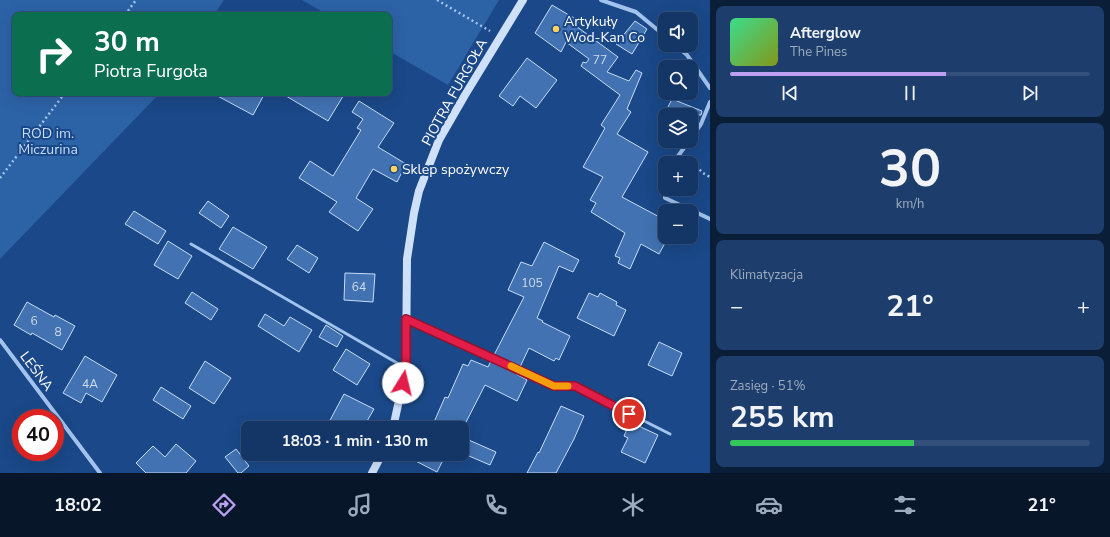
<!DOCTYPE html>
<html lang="pl">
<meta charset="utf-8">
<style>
body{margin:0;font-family:"Nunito Sans",sans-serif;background:#1d3e6c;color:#f1f3f6;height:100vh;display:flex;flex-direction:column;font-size:15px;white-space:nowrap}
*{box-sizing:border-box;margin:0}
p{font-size:13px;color:#9dabbf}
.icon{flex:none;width:22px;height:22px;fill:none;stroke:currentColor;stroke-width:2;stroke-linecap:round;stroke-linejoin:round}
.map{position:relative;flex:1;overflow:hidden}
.sheet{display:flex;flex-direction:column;gap:6px;padding:6px;background:#0b1e38;width:400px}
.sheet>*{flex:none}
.banner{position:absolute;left:12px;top:12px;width:380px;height:84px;border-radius:8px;box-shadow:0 4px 16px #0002,0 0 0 1px #33507a;background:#0b6e4f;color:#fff;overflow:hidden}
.buttons{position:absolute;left:658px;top:12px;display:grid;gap:8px}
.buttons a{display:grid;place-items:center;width:40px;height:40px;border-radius:8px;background:#143666;box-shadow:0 4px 16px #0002,0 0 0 1px #33507a;font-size:20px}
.speed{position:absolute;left:12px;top:409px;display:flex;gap:8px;font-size:20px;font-weight:700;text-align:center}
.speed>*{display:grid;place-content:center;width:52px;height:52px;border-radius:50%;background:#143666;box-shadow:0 4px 16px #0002,0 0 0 1px #33507a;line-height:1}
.speed .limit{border:6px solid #d22;background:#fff;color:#111}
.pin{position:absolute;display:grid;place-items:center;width:34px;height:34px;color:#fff;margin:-17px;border:2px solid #fff;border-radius:50%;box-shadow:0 1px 4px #0007}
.me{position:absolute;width:44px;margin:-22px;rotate:9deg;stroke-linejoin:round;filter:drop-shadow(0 0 3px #0008)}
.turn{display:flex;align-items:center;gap:14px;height:84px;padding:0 16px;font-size:18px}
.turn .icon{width:52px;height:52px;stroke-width:2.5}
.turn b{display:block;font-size:28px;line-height:34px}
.big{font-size:30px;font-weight:700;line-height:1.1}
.sheet .card{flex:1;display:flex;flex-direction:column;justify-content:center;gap:6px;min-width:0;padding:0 14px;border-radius:8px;background:#1d3e6c}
.sheet .dial{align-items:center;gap:0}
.dial b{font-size:52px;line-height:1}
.song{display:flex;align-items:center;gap:12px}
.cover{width:48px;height:48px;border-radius:6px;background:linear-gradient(135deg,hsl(150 70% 55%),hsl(70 70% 35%))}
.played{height:4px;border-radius:2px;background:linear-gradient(90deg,#bca0f2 60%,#33507a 60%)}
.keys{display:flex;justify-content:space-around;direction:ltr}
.heat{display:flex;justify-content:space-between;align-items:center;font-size:22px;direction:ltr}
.charge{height:6px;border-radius:3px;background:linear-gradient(90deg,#34c759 51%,#33507a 0)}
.trip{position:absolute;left:241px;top:421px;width:228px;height:40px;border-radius:8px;background:#143666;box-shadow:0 4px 16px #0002,0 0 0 1px #33507a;font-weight:700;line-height:40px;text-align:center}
.menu{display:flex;height:64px;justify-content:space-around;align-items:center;background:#081629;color:#9dabbf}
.menu .icon{width:28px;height:28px}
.menu .active{color:#bca0f2}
.menu b{font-size:18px;color:#f1f3f6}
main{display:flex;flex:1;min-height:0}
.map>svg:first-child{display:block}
.green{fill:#2c62a6}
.building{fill:#4272b2;stroke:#c7ddf9}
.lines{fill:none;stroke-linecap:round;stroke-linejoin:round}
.path{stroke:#a2c3ed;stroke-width:2.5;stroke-dasharray:2 3;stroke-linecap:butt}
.lane{stroke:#a2c3ed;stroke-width:3}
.street{stroke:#a2c3ed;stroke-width:4}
.secondary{stroke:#cfe0f9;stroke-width:8}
.route-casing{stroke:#92132f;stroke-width:10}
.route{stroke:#e11d48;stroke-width:7}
.slow{stroke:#f59e0b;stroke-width:7}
.poi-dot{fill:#ffd35e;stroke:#1a4888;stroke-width:1.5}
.labels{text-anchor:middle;stroke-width:4;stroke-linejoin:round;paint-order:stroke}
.number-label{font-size:12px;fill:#d0dcec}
.poi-label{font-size:14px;fill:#fff;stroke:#1a4888;text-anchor:start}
.street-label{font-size:14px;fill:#fff;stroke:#1a4888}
.park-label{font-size:14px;fill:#c7ddf9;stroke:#1a4888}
</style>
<main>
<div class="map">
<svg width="710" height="473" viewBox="0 0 710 473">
<rect width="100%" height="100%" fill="#1a4888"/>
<path class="green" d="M 0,0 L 224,0 L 214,15 L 15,15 L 15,93 L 160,93 L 0,259 Z
M 302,0 L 499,0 L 448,85 L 389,51 L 389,15 L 328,15 Z"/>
<path class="building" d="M 552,5 L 579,21 L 576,26 L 618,57 L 607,72 L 629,81 L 636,70 L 642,73 L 627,109 L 631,112 L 617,134 L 648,152 L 622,197 L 665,220 L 665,243 L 659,254 L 641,244 L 630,269 L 618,263 L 620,258 L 615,256 L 625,233 L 591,212 L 596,203 L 590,200 L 603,177 L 583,167 L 605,128 L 601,125 L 620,95 L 581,66 L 583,62 L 586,63 L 589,59 L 566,42 L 561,52 L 535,33 Z
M 635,21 L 647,29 L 632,54 L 616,44 Z
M 527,58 L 557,80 L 536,108 L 520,96 L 513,106 L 499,96 Z
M 212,93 L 265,93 L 253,115 Z
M 281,93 L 345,93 L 328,121 Z
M 672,99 L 702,111 L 701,115 L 664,115 Z
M 359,101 L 394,123 L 378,147 L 406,164 L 397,182 L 373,169 L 356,198 L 373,209 L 358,231 L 329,212 L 337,202 L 299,178 L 310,161 L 333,176 L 361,130 L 357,128 L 363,119 L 352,112 Z
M 208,201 L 229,216 L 221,228 L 199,213 Z
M 134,211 L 166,231 L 158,244 L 125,224 Z
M 233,227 L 267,247 L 253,269 L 219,249 Z
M 168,241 L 192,256 L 178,279 L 154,265 Z
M 544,242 L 579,260 L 573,272 L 559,266 L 537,318 L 543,321 L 542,322 L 570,336 L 559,360 L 556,358 L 554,361 L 529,348 L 520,367 L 494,355 L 524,297 L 508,290 L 521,262 L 532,266 Z
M 297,245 L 318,258 L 309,273 L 287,259 Z
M 345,273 L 375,274 L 373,302 L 344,300 Z
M 192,292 L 218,309 L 211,320 L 185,303 Z
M 589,293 L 598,297 L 600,293 L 617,302 L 616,305 L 626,310 L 614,336 L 577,318 Z
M 27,302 L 54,317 L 55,315 L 75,326 L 62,350 L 32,333 L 31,335 L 14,325 Z
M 265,314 L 284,326 L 290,317 L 312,330 L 299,352 L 258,326 Z
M 326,325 L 343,336 L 337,347 L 319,337 Z
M 659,342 L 682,353 L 672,376 L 648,365 Z
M 346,349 L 370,364 L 357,385 L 333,370 Z
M 85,356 L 117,375 L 102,402 L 86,393 L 81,403 L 63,393 Z
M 471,360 L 488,367 L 491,361 L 517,373 L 516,374 L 527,380 L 517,401 L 485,385 L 462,430 L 462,423 L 460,428 L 447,428 L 434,422 L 445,397 L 448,398 L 463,364 L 468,366 Z
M 205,361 L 231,378 L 214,404 L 189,388 Z
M 161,387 L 191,406 L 183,419 L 153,400 Z
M 344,394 L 374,409 L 363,428 L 336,428 L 328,424 Z
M 561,406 L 584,416 L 574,439 L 556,473 L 527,473 L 538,452 L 539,453 Z
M 630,422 L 658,435 L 645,463 L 621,452 L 628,438 L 624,436 Z
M 462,437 L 496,452 L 490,465 L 462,453 Z
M 176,444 L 196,461 L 186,473 L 146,473 L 136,463 L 153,446 L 165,457 Z
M 236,449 L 249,466 L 241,473 L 238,473 L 225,457 Z
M 402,454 L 446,454 L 437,472 Z"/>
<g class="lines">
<path class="path" d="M 437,0 L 490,31
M 125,15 L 136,0
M 689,159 L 703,173 L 710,177
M 0,178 L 65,93"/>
<path class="lane" d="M 191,244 L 404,367
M 408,320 L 554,386 L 575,386 L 670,434"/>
<path class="street" d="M 601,0 L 636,12 L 665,36
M 675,45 L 687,55 L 710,88
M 691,138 L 701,124 L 710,102
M 673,163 L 689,141
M 665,175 L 665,184
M 665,189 L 665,198 L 710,219
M 0,340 L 100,473"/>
<path class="secondary" d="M 393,428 L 406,368 L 407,259 L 414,213 L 419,191 L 439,140 L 465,95 L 523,0
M 372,473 L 382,454"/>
</g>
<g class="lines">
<g class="route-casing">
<path id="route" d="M 403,383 L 406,368 L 406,319 L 554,386 L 575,386 L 629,414"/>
</g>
<use href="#route" class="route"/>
<path class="slow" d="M 511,366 L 554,386 L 568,386"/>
</g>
<g class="poi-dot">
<circle cx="556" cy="29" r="4"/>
<circle cx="394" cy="169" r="4"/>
</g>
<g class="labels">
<g class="number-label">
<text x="600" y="64">77</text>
<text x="532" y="287">105</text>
<text x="359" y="291">64</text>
<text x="34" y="325">6</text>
<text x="58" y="336">8</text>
<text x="90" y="388">4A</text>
</g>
<g class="poi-label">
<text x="564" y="26">Artykuły<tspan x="564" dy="16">Wod-Kan Co</tspan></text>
<text x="402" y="174">Sklep spożywczy</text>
</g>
<g class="street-label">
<text transform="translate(454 92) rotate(-61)" y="5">PIOTRA FURGOŁA</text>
<text transform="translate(37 371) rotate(53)" y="5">LEŚNA</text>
</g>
<g class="park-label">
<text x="48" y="138">ROD im.<tspan x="48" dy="16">Miczurina</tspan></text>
</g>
</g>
</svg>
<div class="buttons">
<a><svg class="icon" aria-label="sound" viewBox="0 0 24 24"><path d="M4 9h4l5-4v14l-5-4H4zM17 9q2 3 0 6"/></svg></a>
<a><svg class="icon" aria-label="search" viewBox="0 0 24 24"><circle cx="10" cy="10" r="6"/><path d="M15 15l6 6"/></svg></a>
<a><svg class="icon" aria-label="layers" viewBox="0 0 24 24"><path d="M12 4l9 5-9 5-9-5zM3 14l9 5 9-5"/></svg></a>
<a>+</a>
<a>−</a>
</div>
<div class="speed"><div class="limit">40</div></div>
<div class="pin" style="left:629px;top:414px;background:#d93025"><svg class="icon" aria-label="arrive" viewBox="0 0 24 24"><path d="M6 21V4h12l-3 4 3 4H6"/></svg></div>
<svg class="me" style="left:403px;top:383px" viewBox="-20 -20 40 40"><circle r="19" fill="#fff"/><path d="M0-13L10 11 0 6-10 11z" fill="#e11d48"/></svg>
<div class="trip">18:03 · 1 min · 130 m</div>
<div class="banner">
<div class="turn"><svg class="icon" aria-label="right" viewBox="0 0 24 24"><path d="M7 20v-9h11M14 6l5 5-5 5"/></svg><div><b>30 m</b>Piotra Furgoła</div></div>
</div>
</div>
<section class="sheet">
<div class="card">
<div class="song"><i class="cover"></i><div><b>Afterglow</b><p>The Pines</p></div></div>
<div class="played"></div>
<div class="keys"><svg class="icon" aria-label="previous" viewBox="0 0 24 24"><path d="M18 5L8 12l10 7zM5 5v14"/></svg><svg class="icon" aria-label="pause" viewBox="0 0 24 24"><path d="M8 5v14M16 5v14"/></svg><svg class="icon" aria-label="next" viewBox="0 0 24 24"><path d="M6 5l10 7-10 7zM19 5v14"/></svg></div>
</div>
<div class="card dial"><b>30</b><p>km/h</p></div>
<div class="card"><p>Klimatyzacja</p>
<div class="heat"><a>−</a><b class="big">21°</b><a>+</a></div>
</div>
<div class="card"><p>Zasięg · 51%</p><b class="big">255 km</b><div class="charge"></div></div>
</section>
</main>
<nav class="menu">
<b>18:02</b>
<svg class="icon active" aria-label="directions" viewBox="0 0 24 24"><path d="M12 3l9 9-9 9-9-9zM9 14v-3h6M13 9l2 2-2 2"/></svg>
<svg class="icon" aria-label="music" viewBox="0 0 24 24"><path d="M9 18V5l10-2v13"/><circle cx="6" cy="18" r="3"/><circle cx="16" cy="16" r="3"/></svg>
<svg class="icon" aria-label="phone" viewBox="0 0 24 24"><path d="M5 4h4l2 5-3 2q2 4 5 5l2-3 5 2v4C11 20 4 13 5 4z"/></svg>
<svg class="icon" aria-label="climate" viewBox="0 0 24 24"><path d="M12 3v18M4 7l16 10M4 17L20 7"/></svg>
<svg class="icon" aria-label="car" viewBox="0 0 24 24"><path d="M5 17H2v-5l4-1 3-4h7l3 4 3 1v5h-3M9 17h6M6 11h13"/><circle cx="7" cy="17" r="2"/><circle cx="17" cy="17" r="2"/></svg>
<svg class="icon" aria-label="filters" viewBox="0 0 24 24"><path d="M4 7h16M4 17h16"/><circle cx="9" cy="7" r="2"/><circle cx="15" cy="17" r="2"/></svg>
<b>21°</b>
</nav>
